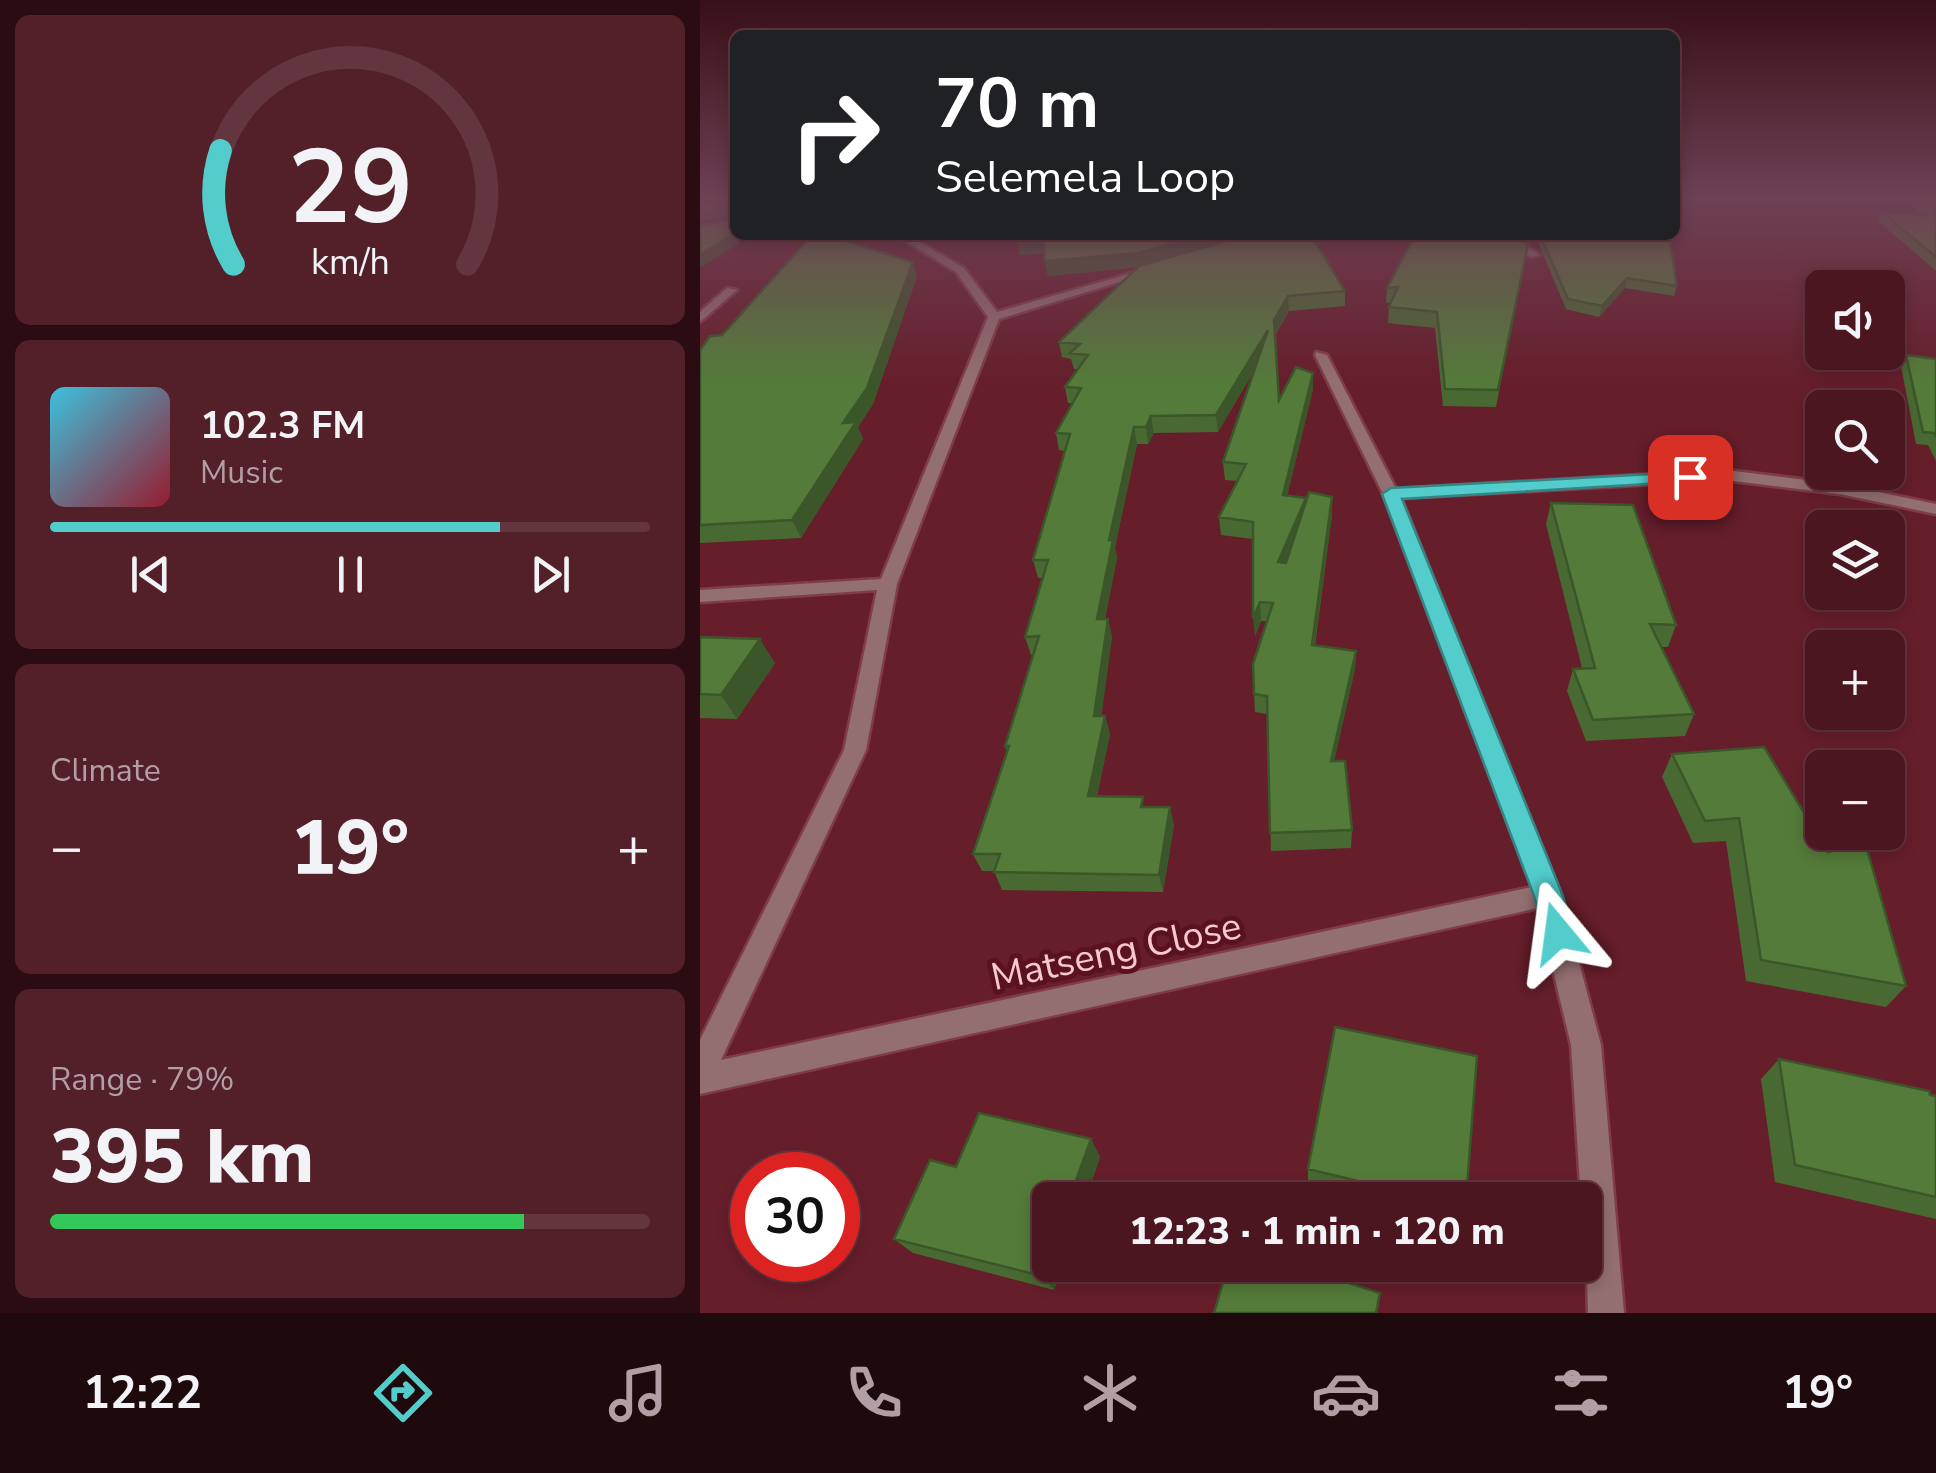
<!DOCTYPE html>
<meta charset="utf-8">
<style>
body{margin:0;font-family:"Nunito Sans",sans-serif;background:#531f29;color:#f1f3f6;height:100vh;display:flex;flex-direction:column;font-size:38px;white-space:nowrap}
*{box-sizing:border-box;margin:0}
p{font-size:32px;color:#b29fa5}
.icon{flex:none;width:55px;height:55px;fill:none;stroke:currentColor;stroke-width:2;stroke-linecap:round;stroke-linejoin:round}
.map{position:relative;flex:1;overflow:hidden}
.details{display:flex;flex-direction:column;gap:15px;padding:15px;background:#2a0c12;width:700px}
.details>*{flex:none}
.banner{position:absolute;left:30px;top:30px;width:950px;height:210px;border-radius:15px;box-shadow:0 5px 15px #0003,0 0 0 2px #63353e;background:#202124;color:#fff;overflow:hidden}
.buttons{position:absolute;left:1105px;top:270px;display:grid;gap:20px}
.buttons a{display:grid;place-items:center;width:100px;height:100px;border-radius:15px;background:#4c1620;box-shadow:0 5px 15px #0003,0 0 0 2px #63353e;font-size:50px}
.speed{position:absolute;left:30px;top:1152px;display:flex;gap:20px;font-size:50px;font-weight:700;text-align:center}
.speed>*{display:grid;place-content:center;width:130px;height:130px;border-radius:50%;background:#4c1620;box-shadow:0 5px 15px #0003,0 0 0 2px #63353e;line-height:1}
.speed .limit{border:15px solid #d22;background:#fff;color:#111}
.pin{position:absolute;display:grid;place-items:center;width:85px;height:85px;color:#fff;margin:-42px;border-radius:20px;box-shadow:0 5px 15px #0006}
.me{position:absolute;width:110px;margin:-55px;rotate:344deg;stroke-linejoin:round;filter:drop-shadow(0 0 8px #0008)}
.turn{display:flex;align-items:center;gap:35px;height:210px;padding:0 40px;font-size:45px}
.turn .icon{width:130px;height:130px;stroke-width:2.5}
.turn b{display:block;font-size:70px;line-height:85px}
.big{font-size:75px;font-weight:800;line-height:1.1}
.details .card{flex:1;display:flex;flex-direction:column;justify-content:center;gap:15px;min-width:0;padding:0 35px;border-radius:15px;background:#531f29}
.details .dial{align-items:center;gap:0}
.dial svg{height:260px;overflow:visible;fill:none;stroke:#63353e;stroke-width:7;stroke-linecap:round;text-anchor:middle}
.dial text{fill:#f1f3f6;stroke:none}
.song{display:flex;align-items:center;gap:30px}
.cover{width:120px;height:120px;border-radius:15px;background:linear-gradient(135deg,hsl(190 70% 55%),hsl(350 70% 35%))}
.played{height:10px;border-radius:5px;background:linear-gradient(90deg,#52cdcc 75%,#63353e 75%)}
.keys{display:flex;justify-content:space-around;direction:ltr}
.heat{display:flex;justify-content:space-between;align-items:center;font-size:55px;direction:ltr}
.charge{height:15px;border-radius:8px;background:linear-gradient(90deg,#34c759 79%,#63353e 0)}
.trip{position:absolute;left:332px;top:1182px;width:570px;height:100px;border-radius:15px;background:#4c1620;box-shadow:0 5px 15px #0003,0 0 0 2px #63353e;font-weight:800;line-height:100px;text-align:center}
.tab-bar{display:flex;height:160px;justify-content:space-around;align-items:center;background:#1e090d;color:#b29fa5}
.tab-bar .icon{width:70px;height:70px}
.tab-bar .on{color:#52cdcc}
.tab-bar b{font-size:45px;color:#f1f3f6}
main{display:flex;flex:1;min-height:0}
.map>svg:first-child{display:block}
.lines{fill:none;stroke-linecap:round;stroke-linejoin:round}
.minor-casing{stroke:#803d48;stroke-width:5}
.minor{fill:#936f71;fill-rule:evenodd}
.wall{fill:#486a32}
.shaded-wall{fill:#3b5629}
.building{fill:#547b3a;stroke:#3b5629;stroke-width:2.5}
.route{fill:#52cdcc;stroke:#358585;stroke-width:2.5}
.labels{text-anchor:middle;stroke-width:10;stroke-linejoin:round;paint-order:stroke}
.near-street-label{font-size:38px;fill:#f6c9cc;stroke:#5a1221}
</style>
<main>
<section class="details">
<div class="card dial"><svg viewBox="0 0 100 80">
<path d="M14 69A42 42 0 1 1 86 69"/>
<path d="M14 69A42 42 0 0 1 10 34" stroke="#52cdcc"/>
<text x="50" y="56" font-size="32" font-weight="700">29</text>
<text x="50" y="72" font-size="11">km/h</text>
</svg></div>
<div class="card">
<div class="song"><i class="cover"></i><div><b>102.3 FM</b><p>Music</p></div></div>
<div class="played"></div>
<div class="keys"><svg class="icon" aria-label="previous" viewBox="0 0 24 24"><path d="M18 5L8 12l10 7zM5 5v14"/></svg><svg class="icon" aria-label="pause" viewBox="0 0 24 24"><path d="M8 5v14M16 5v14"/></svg><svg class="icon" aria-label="next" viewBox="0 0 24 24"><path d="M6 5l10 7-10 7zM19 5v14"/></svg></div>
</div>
<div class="card"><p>Climate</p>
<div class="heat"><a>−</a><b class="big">19°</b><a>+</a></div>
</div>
<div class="card"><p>Range · 79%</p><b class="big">395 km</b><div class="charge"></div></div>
</section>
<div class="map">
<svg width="1236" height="1313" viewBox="0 0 1236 1313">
<rect width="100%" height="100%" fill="#661e2b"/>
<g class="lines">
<g class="minor-casing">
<path id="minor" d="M 196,235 L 208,235 L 264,268 L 297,312 L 446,269 L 455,271 L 299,319 L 197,584 L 166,750 L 21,1060 L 832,887 L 683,494 L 615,355 L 616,352 L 627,355 L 696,489 L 1026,470 L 1140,484 L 1236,504 L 1236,514 L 1140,494 L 1026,480 L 701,498 L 861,895 L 901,1045 L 924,1313 L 888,1313 L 885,1200 L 881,1200 L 871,1045 L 838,908 L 0,1094 L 0,1040 L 144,750 L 177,590 L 0,602 L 0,590 L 181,579 L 288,317 L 256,272 Z
M 796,235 L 808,235 L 840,255 L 831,257 Z
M 27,288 L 37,290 L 0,322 L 0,312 Z"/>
</g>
<use href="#minor" class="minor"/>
</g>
<path class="wall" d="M 1211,198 L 1236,198 L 1236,271 L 1178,221 L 1182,212 L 1218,215 Z
M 316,235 L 626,235 L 618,247 L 645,291 L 645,306 L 589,311 L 575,335 L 579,400 L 613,373 L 613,389 L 587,496 L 606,498 L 632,497 L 632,515 L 615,646 L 656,651 L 655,669 L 634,761 L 652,830 L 651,848 L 571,851 L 567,714 L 555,712 L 554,694 L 567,621 L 561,621 L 555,636 L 553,539 L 521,535 L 519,517 L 538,481 L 525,480 L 523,462 L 555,369 L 518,432 L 454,433 L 448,444 L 437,444 L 415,547 L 417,558 L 405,619 L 408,619 L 412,637 L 401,716 L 405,716 L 410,734 L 397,796 L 445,807 L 474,825 L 463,892 L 302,890 L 294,871 L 282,871 L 273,854 L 307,752 L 305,746 L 333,655 L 331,655 L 325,637 L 342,578 L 338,578 L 333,560 L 365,451 L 359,450 L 356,433 L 372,403 L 368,403 L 365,387 L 377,369 L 374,369 L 371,359 L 362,357 L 359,342 L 438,267 L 348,276 L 344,253 L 320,255 Z
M 814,235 L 831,235 L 829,244 Z
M 835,235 L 969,235 L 977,286 L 974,296 L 925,288 L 899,317 L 866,309 Z
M 828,244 L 796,407 L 743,406 L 735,328 L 688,323 L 689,307 L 691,303 L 686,303 L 687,288 Z
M 217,276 L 173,404 L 158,427 L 163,439 L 101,538 L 0,543 L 0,350 L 22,335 Z
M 1206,355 L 1236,359 L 1236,461 L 1228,445 L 1216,444 L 1201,366 Z
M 851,503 L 976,625 L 968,647 L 961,647 L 994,714 L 985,736 L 886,741 L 867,691 L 873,669 L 882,668 L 846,524 Z
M 0,637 L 75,663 L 37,719 L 0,718 Z
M 1064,747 L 1206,986 L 1186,1007 L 1046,981 L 1026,841 L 993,843 L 962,777 L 972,754 Z
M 1079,1059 L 1236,1096 L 1236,1219 L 1075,1182 L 1061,1079 Z
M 391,1139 L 400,1157 L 354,1290 L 213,1253 L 194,1239 L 256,1167 Z
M 608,1169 L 766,1200 L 666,1200 L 608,1186 Z"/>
<path class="shaded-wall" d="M 18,198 L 35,198 L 35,205 L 9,210 L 5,201 Z
M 26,207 L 30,216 L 0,221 L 0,212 Z
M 35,233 L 35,235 L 51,235 L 0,268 L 0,255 Z
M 229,235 L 303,235 L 230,240 Z
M 503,235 L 552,235 L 440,267 L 348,276 L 345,261 Z
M 617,235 L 626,235 L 614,253 L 614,240 Z
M 343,239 L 346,253 L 320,255 L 316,241 Z
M 213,262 L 217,276 L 173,404 L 158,427 L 163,439 L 101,538 L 92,520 L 143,423 Z
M 927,278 L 925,288 L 899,317 L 902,306 Z
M 588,296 L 589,311 L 574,335 L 574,320 Z
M 568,330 L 568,346 L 518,432 L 516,415 Z
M 613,373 L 613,389 L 583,513 L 583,495 Z
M 451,416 L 454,433 L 448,444 L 446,427 Z
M 434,427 L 437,444 L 415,547 L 417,558 L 401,638 L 397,619 L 409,540 Z
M 632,497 L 632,515 L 612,664 L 612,645 Z
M 606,498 L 606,516 L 578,580 L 578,562 Z
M 560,602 L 561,621 L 555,636 L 553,618 Z
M 408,619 L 412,637 L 399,734 L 394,716 Z
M 60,639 L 75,663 L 37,719 L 21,695 Z
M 656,651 L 655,669 L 630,780 L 631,761 Z
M 405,716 L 410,734 L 393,814 L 388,796 Z
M 470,807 L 474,825 L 463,892 L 459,875 Z
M 391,1139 L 400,1157 L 385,1200 L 369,1200 Z
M 350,1253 L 350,1265 L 363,1265 L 354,1290 L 342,1276 Z"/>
<path class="building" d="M 0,198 L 18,198 L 5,201 L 26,207 L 0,212 Z
M 1219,198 L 1236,198 L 1236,257 L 1182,212 L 1227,215 Z
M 35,210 L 35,233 L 0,255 L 0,225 L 32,220 Z
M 112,235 L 126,235 L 213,262 L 167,388 L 143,423 L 156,422 L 92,520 L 0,525 L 0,350 L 10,336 L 22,335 Z
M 316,235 L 503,235 L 438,253 L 345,261 L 343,239 L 316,241 Z
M 548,235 L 617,235 L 614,240 L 645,291 L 588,296 L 574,320 L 579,400 L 596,367 L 613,373 L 583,495 L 606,498 L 578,562 L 586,563 L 609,492 L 632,497 L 612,645 L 656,651 L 631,761 L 645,761 L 652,830 L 570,833 L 567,696 L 554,694 L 553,664 L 573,603 L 560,602 L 553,618 L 553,522 L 519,517 L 546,464 L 523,462 L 568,330 L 516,415 L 451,416 L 446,427 L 434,427 L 409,540 L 413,540 L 397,619 L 408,619 L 394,716 L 405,716 L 388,796 L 443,797 L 441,807 L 470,807 L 459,875 L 294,872 L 300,854 L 273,854 L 309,746 L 305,746 L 339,636 L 325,637 L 348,560 L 333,560 L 370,434 L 356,433 L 381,388 L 365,387 L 388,355 L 370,353 L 380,344 L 359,342 L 439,266 Z
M 715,235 L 814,235 L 828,244 L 798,390 L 745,389 L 737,312 L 689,307 L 698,287 L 687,288 Z
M 840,235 L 969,235 L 977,286 L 927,278 L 902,306 L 868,299 Z
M 1206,355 L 1236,359 L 1236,437 L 1234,433 L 1223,432 Z
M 851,503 L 933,505 L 976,625 L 950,624 L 994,714 L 893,720 L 873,669 L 895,668 Z
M 0,637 L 60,639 L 21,695 L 0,694 Z
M 1064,747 L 1128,852 L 1165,842 L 1206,986 L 1061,960 L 1039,818 L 1005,821 L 972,754 Z
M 635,1027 L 777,1056 L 766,1200 L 736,1200 L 608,1169 Z
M 1079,1059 L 1229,1091 L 1230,1095 L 1236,1096 L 1236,1197 L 1095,1165 Z
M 279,1113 L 391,1139 L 369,1200 L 350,1200 L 350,1253 L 342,1276 L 194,1239 L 230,1160 L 256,1167 Z
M 528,1265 L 593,1265 L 680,1293 L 676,1313 L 514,1313 Z"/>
<linearGradient id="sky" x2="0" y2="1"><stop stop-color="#381018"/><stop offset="0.52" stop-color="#6e4155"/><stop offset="1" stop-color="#6e4155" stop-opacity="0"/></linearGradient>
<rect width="1236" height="382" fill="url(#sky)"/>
<path class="route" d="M 990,472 L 999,477 L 996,481 L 702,499 L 863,896 L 873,933 L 869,943 L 858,947 L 847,943 L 834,896 L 682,494 L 691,488 Z"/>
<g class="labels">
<g class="near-street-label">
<text transform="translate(416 951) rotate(-12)" y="13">Matseng Close</text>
</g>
</g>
</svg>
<div class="buttons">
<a><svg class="icon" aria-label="sound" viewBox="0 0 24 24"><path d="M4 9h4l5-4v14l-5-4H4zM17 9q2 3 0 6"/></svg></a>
<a><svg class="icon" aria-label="search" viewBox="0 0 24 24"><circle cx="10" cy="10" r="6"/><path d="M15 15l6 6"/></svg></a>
<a><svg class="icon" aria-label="layers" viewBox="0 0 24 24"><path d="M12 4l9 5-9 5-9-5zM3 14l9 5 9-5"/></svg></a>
<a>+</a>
<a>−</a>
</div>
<div class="speed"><div class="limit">30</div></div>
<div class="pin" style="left:990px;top:477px;background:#d93025"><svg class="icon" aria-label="arrive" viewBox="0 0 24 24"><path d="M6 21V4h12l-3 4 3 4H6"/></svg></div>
<svg class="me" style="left:858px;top:933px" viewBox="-20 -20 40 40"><path d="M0-17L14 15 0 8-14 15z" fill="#52cdcc" stroke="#fff" stroke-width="4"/></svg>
<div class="trip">12:23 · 1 min · 120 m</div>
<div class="banner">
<div class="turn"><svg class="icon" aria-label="right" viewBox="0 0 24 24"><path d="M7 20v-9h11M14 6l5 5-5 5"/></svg><div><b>70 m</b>Selemela Loop</div></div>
</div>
</div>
</main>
<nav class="tab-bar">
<b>12:22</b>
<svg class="icon on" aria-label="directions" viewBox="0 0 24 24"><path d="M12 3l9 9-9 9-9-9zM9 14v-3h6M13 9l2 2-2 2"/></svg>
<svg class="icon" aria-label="music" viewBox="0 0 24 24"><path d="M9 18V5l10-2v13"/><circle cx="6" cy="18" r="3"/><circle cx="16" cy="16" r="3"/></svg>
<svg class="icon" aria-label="phone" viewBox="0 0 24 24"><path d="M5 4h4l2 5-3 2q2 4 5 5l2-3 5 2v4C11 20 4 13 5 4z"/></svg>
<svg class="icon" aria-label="climate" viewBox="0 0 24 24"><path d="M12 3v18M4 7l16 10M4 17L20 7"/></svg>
<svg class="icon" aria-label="car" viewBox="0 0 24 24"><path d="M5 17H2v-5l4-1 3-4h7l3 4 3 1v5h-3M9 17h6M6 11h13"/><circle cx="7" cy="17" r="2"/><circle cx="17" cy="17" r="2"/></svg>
<svg class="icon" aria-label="filters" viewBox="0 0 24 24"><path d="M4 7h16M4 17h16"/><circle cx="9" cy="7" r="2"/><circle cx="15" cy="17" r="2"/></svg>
<b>19°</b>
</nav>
